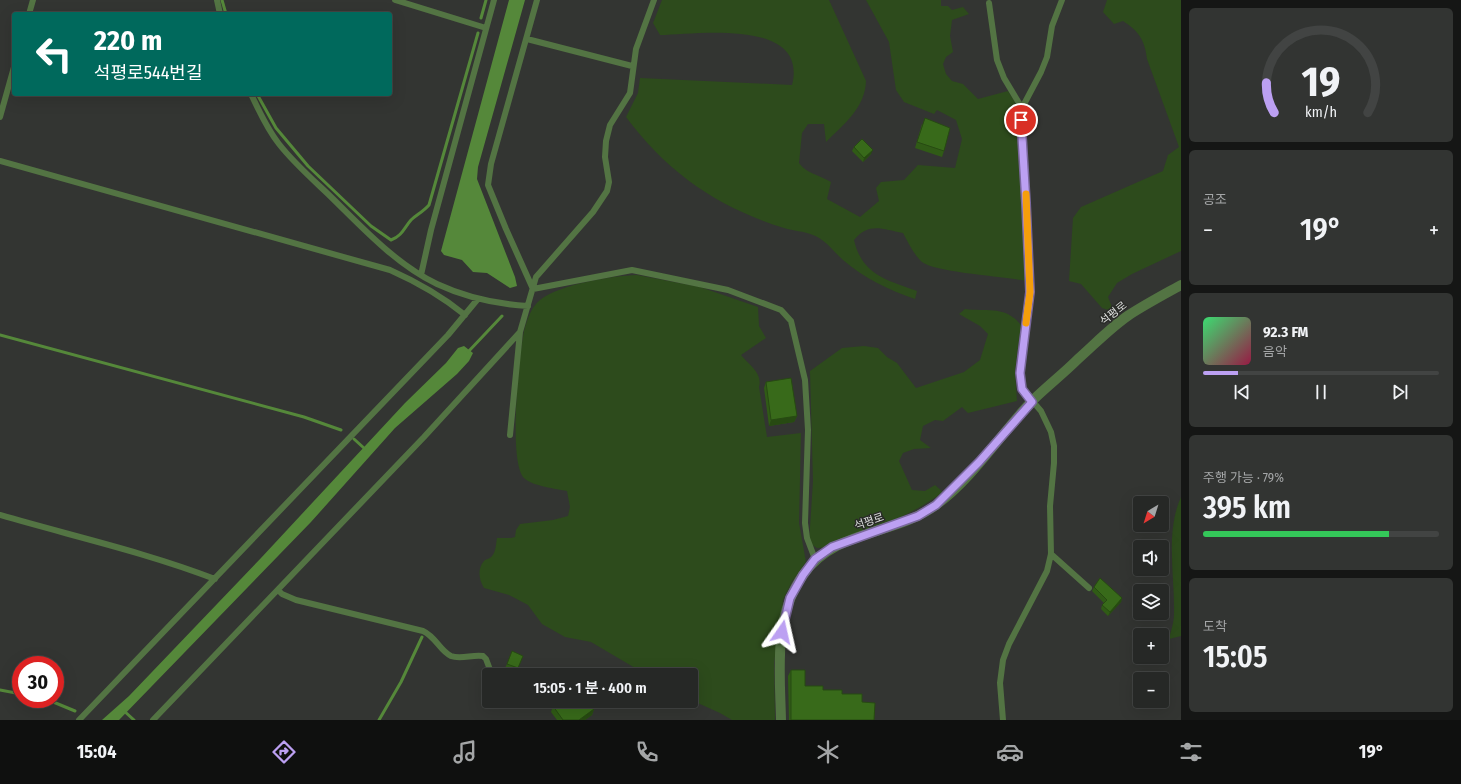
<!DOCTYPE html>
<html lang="ko">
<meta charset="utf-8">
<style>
body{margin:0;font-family:"Fira Sans Condensed","Noto Sans KR",sans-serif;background:#323432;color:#f1f3f6;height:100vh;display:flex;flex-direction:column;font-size:15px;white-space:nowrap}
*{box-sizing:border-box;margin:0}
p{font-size:13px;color:#a4a6a7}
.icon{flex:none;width:22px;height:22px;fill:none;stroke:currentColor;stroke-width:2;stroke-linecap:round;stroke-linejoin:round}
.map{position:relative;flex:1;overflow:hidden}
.side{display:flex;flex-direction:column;gap:8px;padding:8px;background:#151615;width:280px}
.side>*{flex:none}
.hud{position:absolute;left:12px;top:12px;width:380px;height:84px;border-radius:4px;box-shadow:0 4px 16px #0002,0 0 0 1px #424443;background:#00695c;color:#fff;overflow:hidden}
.needle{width:26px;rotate:218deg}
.buttons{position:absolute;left:1133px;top:496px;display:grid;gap:8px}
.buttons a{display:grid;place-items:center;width:36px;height:36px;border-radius:4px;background:#262826;box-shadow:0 4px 16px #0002,0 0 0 1px #424443;font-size:20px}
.speed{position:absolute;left:12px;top:656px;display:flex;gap:8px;font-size:20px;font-weight:700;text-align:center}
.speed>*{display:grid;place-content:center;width:52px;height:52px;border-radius:50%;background:#262826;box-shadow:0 4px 16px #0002,0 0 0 1px #424443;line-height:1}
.speed .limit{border:6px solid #d22;background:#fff;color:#111}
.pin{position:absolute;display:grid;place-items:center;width:34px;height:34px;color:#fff;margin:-17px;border:2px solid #fff;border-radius:50%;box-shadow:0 1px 4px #0007}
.me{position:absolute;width:44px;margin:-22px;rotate:11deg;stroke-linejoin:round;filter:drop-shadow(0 0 3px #0008)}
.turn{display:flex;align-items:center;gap:14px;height:84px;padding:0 16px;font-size:18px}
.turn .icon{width:52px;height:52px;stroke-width:2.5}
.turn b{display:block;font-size:28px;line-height:34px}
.big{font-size:30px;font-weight:600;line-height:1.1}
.side .tile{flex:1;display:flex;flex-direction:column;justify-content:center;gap:6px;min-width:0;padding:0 14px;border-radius:6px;background:#323432}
.side .dial{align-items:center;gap:0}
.dial svg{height:104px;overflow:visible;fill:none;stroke:#424443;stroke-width:7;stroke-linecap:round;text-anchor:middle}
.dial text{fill:#f1f3f6;stroke:none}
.song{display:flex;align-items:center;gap:12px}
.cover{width:48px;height:48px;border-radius:6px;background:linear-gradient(135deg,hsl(140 70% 55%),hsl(340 70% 35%))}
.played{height:4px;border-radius:2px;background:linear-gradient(90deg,#bca0f2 15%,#424443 15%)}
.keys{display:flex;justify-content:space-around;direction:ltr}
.heat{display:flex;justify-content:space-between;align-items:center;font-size:22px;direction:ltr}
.charge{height:6px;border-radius:3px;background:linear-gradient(90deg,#34c759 79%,#424443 0)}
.trip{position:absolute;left:482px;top:668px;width:216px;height:40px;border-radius:4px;background:#262826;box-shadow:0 4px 16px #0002,0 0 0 1px #424443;font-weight:600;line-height:40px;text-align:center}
.tabs{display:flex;height:64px;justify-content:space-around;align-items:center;background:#0f100f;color:#a4a6a7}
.tabs .icon{width:28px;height:28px}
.tabs .active{color:#bca0f2}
.tabs b{font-size:18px;color:#f1f3f6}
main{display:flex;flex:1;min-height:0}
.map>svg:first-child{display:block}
.green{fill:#2d4b1c}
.water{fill:#55883a}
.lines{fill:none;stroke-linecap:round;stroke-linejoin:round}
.stream{stroke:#55883a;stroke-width:3}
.lane{stroke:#537443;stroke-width:6}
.street{stroke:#537443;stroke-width:10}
.wall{fill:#305b16}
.shaded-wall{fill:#274a12}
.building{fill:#386a1a;stroke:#274a12}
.route-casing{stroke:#7a689d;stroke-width:10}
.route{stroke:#bca0f2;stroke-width:7}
.slow{stroke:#f59e0b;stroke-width:7}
.labels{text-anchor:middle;stroke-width:3;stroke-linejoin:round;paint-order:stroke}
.street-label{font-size:11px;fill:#dee0de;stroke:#292b28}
</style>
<main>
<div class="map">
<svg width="1181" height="720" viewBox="0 0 1181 720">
<rect width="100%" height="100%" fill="#333532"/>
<path class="green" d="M 662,0 L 829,0 L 866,81 C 865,108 844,124 826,142 L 824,124 L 808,124 L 802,133 L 799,163 C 807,174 820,175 831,182 L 827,199 L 860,217 L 879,201 L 876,188 L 881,182 L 904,180 L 918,165 L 955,168 L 962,139 L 956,120 L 937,110 L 934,114 L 904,102 L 896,90 L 889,42 L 866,0 L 941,0 L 941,6 L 948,6 L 952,10 L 963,7 L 969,14 L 952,20 L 950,36 L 953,52 L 946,57 L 943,64 L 946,74 L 952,81 L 963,84 L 978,99 L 1008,91 L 1019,109 L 1018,154 L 1028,269 L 1026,281 C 1004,276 937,273 922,262 C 914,255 908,242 903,233 C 882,229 869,222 854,240 C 862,275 887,280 917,291 L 915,299 C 889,290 864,278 843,260 C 833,251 826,240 813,235 C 804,231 793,231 784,228 C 717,207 668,173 626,117 L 638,93 L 640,78 L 792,85 C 809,18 697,34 660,35 L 653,23 Z
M 1107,0 L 1181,0 L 1181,251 L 1132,274 L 1117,283 L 1108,297 L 1114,312 L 1102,308 L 1081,284 L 1069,281 L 1073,218 L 1081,207 L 1163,171 L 1168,155 L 1179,147 L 1147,59 C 1145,41 1139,31 1123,21 L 1114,24 L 1103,12 Z
M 637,275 L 700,287 L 758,307 L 759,326 L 766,338 L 741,355 C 749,365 763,373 759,387 L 767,437 L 801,433 L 799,523 L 806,562 L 792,581 L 783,600 L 774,663 L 775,720 L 732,720 L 720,713 L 691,700 L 691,675 L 647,675 L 591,642 L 565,637 L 542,624 L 528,605 L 509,595 L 484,588 C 479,580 477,569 484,561 C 486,559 490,559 492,556 C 496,552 496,543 497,538 L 511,538 L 515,537 L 516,530 L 520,524 L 553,520 L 568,516 L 570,507 L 567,491 C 557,489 532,486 524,478 C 508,461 519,356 524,331 C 527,320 531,307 540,300 C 561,284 611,276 637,275 Z
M 965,309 C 987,312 1005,305 1021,325 L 1015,371 L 1017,401 L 968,413 L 962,407 L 943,421 L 935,420 L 923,426 L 920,440 L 931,448 L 914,449 L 903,453 L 899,461 L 912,490 L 925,491 L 935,485 L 943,492 C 908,518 868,531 828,547 L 817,548 L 809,543 L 813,481 L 810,371 L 842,348 L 864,346 L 878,348 L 887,357 L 897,363 L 916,388 L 964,372 L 980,360 L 988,334 L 980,326 L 959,314 Z
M 1181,497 L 1181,636 L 1169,639 C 1171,631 1174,622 1174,614 C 1175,577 1165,532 1181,497 Z"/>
<path class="water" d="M 509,0 L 525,0 L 478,167 L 477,179 L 515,277 L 517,286 L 510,288 L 487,273 L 473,272 L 462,260 L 444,255 L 441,251 Z
M 464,346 L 473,353 L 469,361 L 457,374 L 395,428 L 311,522 L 119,720 L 102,720 L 129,696 L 261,558 L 405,403 L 446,363 L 458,348 Z"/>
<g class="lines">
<path class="stream" d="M 222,0 L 226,14
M 481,18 L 486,0
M 257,94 L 276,128 L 308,166 L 371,226 L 391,240 C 402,236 404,228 411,220 C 416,215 423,212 429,205 L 478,33
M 0,335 L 304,417 L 341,430
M 468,352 L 502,316
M 354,439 L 365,449
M 0,690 L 21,694
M 46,699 L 75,711
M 123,710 L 134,720
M 379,720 L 401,682 L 422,637"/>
<path class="lane" d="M 217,0 L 220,14
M 395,0 L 486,28
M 989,3 L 997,60 L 1004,78 L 1022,108
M 29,14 L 33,0
M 527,39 L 632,66
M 251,94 C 259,111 267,129 279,144 C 293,162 311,178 328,194 C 361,226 395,264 437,284 C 467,298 495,304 528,306
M 0,117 L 14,67
M 0,161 L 390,270 C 417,282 443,297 465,315
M 421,275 L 431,230 L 494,0
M 533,289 L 632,270 L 728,290 L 781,310 L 791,321 L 805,380 L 808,430 L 805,523 L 807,538 L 815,559
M 533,289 L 506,229 L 488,185 L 491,164 L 537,0
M 510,435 L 520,332
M 0,515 C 72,536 145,552 215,579
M 1051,554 L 1089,588
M 278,590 L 282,594 L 296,600 L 423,631 C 436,637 440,651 451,656 C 461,660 473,654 483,656 L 486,659 L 492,675
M 79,720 L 448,335 L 477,300
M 153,720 L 424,437 L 520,332 L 536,277 L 593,212 L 607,191 L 609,182 L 605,157 L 606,141 L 610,125 L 630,93 L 636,49 L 654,0
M 1003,720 L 1000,683 L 1003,660 L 1009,644 L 1047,571 L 1051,554 L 1050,506 L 1054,463 L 1054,446 L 1051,432 L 1041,411 L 1022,389 L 1020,373 L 1030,292 L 1026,203 L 1021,120 L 1022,108 L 1041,72 L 1047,57 L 1052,26 L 1062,0"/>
<path class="street" d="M 781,720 C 780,672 773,617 803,575 C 835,529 894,536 936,505 C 971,480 1001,434 1031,402 C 1046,387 1063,374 1078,359 C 1095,344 1110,328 1129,315 C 1146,304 1163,295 1181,285"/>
</g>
<path class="wall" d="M 922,124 L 944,151 L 942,157 L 915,148 Z
M 854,147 L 871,154 L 863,162 L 852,151 Z
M 766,382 L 797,416 L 794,422 L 769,426 L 764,388 Z
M 1094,587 L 1122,598 L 1121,602 L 1108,616 L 1101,609 L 1102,605 L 1104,603 L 1092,591 Z
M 523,656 L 516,672 L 505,668 L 507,664 Z
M 791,670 L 805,686 L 842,694 L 862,702 L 874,720 L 789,720 L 788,676 Z
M 553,706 L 594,709 L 592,715 L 585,720 L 557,720 L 551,712 Z"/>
<path class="shaded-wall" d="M 873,150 L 871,154 L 863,162 L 864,158 Z
M 797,416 L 794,422 L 769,426 L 771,420 Z
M 1122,598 L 1121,602 L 1108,616 L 1110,612 Z
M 594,709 L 592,715 L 585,720 L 579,720 Z"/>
<path class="building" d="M 925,118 L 950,128 L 944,151 L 917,142 Z
M 862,139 L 873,150 L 864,158 L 854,147 Z
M 791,378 L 797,416 L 771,420 L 766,382 Z
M 1100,578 L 1122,598 L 1110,612 L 1102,605 L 1107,600 L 1094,587 Z
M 512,651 L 523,656 L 518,668 L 507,664 Z
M 791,670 L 805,670 L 805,686 L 823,686 L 823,690 L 842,690 L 842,694 L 862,694 L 862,702 L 875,703 L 874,720 L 791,720 Z
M 560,701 L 589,701 L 594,709 L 579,720 L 563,720 L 553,706 Z"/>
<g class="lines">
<g class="route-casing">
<path id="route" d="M 782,632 L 790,598 L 803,575 L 815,559 L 832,547 L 918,516 L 936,505 L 979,462 L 1032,402 L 1022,389 L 1020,373 L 1030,292 L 1026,203 L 1021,120"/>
</g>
<use href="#route" class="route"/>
<path class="slow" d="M 1026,194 L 1030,292 L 1026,323"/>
</g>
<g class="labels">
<g class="street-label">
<text transform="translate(1113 313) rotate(-38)" y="4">석평로</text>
<text transform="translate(869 521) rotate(-19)" y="4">석평로</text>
</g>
</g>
</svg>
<div class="buttons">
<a><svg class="needle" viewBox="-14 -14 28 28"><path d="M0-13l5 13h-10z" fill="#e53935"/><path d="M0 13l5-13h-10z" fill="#a4a6a7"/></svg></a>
<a><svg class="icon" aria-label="sound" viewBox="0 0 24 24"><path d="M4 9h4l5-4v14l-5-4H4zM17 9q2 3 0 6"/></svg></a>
<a><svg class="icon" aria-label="layers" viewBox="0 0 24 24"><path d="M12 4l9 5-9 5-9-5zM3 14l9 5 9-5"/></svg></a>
<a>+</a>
<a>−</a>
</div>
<div class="speed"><div class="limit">30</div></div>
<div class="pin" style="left:1021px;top:120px;background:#d93025"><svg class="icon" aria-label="arrive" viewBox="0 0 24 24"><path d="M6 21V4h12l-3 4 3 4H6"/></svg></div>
<svg class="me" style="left:782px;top:632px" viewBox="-20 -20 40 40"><path d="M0-17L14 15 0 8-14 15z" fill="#bca0f2" stroke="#fff" stroke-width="4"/></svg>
<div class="trip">15:05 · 1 분 · 400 m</div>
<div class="hud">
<div class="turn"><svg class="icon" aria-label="left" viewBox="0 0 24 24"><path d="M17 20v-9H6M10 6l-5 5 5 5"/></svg><div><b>220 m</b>석평로544번길</div></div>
</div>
</div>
<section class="side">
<div class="tile dial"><svg viewBox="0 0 100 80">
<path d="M14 69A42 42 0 1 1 86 69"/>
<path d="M14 69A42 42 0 0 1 8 46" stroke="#bca0f2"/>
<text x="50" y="56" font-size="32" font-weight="700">19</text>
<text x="50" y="72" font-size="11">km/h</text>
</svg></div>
<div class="tile"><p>공조</p>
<div class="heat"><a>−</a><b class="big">19°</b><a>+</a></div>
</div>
<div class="tile">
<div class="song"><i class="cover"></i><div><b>92.3 FM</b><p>음악</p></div></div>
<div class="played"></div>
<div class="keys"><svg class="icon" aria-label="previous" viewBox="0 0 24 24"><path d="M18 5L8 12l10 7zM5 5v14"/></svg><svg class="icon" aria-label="pause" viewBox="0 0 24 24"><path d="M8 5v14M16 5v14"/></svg><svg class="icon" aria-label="next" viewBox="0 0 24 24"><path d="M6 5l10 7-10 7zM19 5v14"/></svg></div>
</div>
<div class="tile"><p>주행 가능 · 79%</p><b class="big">395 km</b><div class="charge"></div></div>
<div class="tile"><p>도착</p><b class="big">15:05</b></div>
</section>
</main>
<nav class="tabs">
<b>15:04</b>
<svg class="icon active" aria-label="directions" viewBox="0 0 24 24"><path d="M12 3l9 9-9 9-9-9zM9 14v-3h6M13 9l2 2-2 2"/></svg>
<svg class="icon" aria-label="music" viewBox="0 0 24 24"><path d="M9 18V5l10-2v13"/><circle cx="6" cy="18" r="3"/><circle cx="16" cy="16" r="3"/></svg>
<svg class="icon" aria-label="phone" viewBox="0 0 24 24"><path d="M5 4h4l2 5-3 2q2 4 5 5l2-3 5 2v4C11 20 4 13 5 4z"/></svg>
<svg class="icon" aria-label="climate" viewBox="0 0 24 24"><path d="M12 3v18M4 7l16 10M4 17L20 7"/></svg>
<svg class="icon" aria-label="car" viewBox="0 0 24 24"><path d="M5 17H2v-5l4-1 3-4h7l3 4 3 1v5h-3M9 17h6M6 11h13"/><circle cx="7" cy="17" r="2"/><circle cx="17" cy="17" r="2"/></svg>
<svg class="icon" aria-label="filters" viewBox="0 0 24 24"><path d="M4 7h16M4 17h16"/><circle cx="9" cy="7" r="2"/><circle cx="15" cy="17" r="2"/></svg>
<b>19°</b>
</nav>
